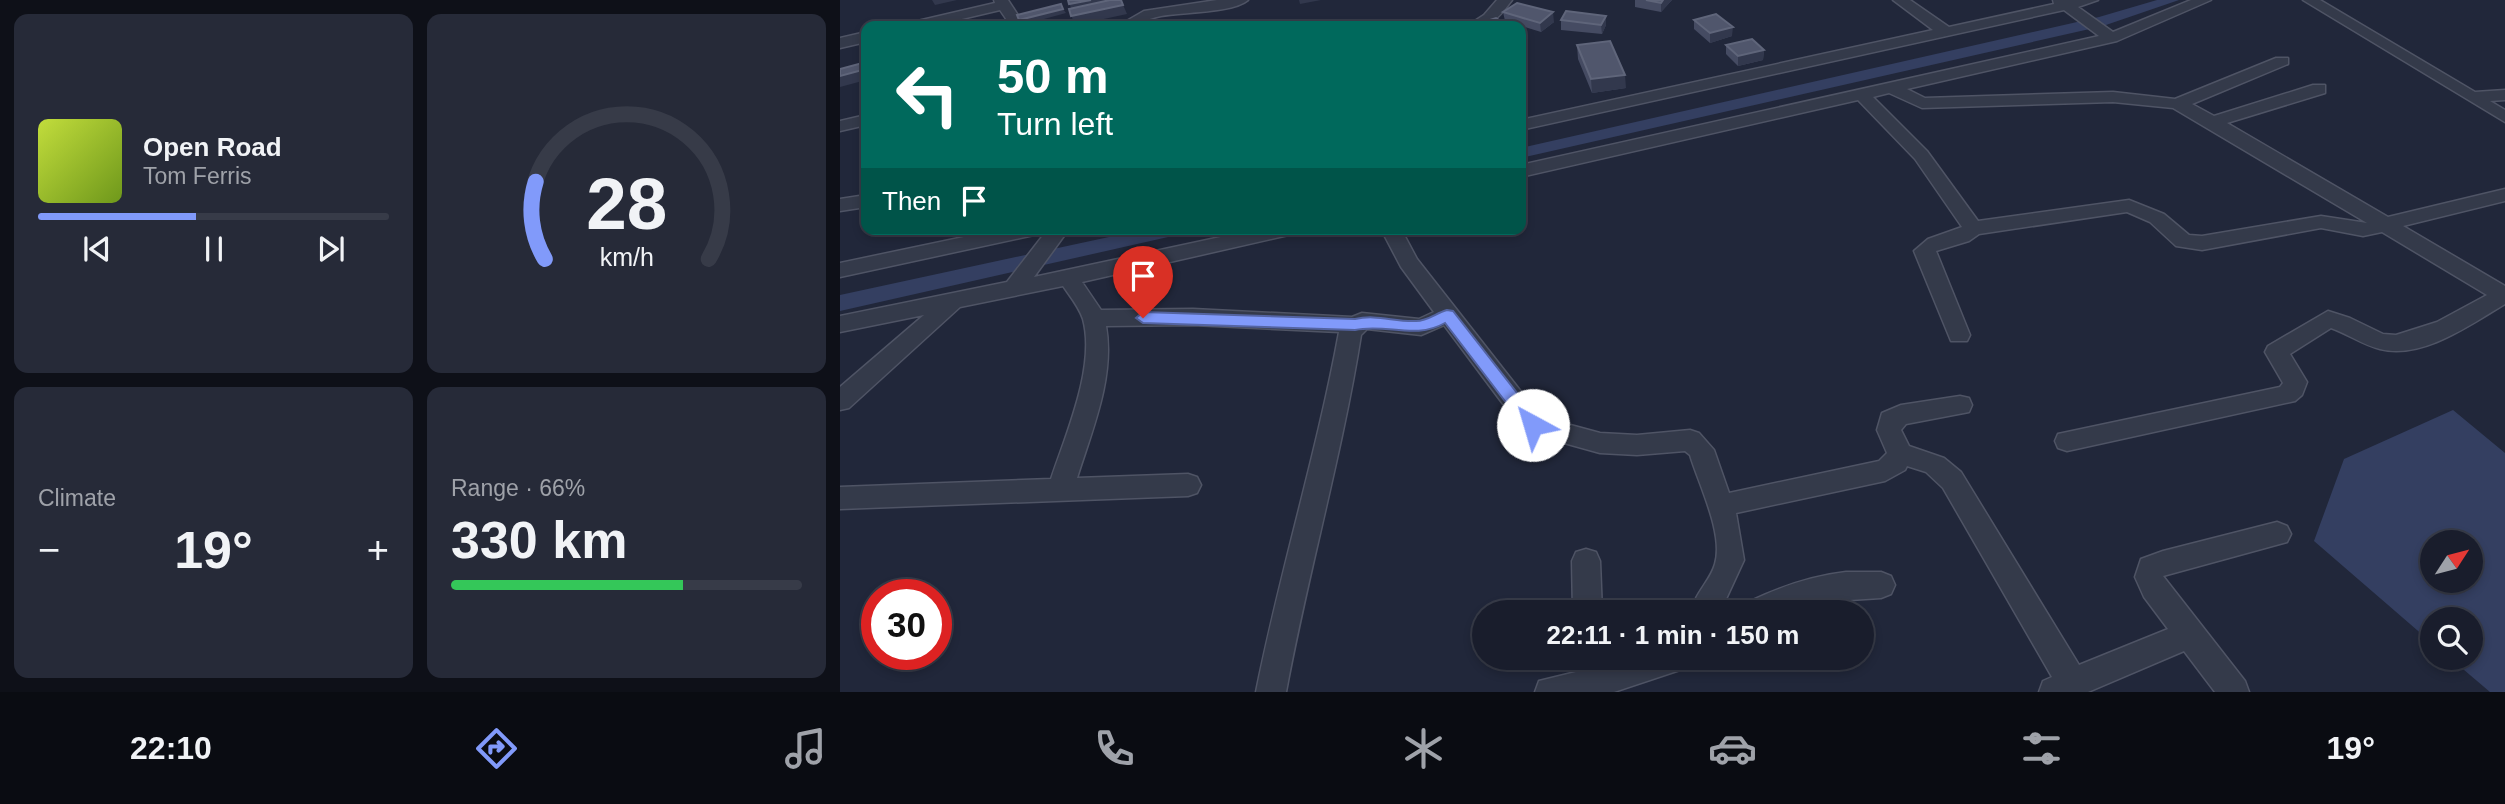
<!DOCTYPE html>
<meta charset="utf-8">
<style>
body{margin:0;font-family:Arial,sans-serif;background:#262a38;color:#f1f3f6;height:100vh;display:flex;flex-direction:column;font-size:26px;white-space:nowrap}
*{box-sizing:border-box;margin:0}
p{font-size:23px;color:#9fa2a9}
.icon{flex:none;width:38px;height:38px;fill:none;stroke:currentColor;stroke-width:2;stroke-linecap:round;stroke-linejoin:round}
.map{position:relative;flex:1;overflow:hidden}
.sheet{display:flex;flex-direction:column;gap:14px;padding:14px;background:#0e1018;width:840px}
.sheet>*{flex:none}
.hud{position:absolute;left:21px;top:21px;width:665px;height:214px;border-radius:14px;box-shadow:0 4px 10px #0003,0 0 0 2px #373b48;background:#00695c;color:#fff;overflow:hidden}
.needle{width:46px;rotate:54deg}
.tools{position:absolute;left:1580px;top:530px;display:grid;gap:14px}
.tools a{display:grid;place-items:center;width:63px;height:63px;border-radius:50%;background:#191d2c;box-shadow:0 4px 10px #0003,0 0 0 2px #373b48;font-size:35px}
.speed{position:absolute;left:21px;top:579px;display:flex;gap:14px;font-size:35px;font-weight:700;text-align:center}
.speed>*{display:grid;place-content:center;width:91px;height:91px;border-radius:50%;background:#191d2c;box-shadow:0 4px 10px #0003,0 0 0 2px #373b48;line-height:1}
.speed .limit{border:10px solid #d22;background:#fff;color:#111}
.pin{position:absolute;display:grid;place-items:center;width:60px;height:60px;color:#fff;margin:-72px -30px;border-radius:50% 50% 50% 0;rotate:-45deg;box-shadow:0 0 7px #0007}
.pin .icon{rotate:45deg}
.me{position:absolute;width:77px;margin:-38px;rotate:321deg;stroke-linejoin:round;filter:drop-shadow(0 0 5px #0008)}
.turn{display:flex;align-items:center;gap:24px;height:147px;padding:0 21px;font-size:32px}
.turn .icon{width:91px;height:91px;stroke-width:2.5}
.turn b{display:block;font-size:49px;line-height:60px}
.then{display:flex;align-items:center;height:66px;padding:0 21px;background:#0003;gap:14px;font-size:26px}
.big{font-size:52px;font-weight:600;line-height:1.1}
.sheet .widget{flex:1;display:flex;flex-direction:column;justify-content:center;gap:10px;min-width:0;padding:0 24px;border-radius:14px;background:#262a38}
.sheet .dial{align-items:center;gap:0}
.dial svg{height:182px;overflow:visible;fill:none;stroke:#373b48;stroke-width:7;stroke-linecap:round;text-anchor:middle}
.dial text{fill:#f1f3f6;stroke:none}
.song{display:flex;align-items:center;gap:21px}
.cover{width:84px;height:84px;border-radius:10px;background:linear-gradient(135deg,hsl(70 70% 55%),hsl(80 70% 35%))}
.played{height:7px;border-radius:4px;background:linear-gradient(90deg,#819afa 45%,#373b48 45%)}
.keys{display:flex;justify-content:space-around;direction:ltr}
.heat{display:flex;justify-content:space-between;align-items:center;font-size:38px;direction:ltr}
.charge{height:10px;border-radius:5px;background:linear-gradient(90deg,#34c759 66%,#373b48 0)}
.sheet .tiles{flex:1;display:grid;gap:14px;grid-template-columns:repeat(2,1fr)}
.trip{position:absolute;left:632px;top:600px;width:402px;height:70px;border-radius:35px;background:#191d2c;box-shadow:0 4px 10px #0003,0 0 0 2px #373b48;font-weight:600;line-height:70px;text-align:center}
.tab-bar{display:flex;height:112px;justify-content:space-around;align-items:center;background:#0a0c12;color:#9fa2a9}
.tab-bar .icon{width:49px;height:49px}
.tab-bar .selected{color:#819afa}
.tab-bar b{font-size:32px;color:#f1f3f6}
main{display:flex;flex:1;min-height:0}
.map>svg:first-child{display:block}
.water{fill:#343f61;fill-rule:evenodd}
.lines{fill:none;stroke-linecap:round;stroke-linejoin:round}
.canal{fill:#343f61;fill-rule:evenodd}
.minor-casing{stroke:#4f5465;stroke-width:3}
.minor{fill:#343a4a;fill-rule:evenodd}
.wall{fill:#454b62}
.shaded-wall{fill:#32384d}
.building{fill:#50566c;stroke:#5f657a;stroke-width:2}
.route{fill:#819afa;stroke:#5464a2;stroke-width:2}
</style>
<main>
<section class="sheet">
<div class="tiles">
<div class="widget">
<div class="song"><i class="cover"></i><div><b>Open Road</b><p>Tom Ferris</p></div></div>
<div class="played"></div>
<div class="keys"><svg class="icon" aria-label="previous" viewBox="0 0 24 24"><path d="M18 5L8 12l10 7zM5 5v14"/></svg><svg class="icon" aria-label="pause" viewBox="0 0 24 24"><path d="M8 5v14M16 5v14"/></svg><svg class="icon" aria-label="next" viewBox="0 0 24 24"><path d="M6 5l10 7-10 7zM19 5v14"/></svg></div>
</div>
<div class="widget dial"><svg viewBox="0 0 100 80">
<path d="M14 69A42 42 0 1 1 86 69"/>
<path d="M14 69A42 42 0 0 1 10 35" stroke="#819afa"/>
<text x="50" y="56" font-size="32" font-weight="700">28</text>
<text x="50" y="72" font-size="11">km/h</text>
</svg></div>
<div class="widget"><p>Climate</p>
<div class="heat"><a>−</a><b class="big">19°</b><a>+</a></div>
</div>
<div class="widget"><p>Range · 66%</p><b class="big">330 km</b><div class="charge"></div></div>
</div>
</section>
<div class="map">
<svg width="1665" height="692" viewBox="0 0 1665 692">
<rect width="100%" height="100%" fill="#21273a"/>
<path class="water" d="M 1613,410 L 1665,453 L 1665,692 L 1650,692 L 1610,658 L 1631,658 L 1631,620 L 1592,620 L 1592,643 L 1474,541 L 1504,459 ZM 1592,542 L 1631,542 L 1631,581 L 1592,581 Z"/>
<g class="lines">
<path class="canal" d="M 1317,0 L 1339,0 L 1263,26 L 681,158 L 681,148 L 1259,17 Z
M 306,229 L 347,229 L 337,235 L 0,311 L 0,295 Z"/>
<g class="minor-casing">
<path id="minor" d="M 154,0 L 168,0 L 185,26 L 171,26 L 160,10 L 92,26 L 66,26 L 69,23 L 155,3 Z
M 377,0 L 408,0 C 393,13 342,12 321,16 C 305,19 295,27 278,26 L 304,11 Z
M 657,0 L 672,0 C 657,20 652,26 627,26 L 644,15 Z
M 1053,0 L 1070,0 L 1109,27 L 1214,4 L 1213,0 L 1258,0 L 1238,7 L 1273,32 L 1351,0 L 1371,0 L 1277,41 L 1067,89 L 1085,98 L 1273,92 L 1335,99 L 1436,58 L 1448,58 L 1448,64 L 1352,104 L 1374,116 L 1473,85 L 1485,85 L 1485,93 L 1387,123 L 1548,217 L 1665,189 L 1665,201 L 1563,226 L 1665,286 L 1665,304 C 1631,324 1582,360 1540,349 C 1523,345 1508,334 1491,328 L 1450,354 L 1467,382 L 1462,395 L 1455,401 L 1227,451 L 1218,448 L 1215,441 L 1218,434 L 1440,387 L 1443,383 L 1425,352 L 1428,346 L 1488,311 L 1510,318 L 1543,334 L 1556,335 L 1597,322 L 1647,295 L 1542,232 L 1523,236 L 1481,228 L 1362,250 L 1336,246 L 1310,222 L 1287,212 L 1139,234 L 1129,241 L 1096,251 L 1130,335 L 1127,341 L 1111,341 L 1074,251 L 1088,239 L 1122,227 L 1075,159 L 1018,100 L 681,177 L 681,165 L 1259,36 L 1224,10 L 681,130 L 681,120 L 1093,30 ZM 1049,93 L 1082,108 L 1273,102 L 1333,108 L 1527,223 L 1481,216 L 1362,236 L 1349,235 L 1324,214 L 1289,200 L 1138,221 L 1087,151 L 1033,97 Z
M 1463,0 L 1480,0 L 1635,92 L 1665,90 L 1665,100 L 1650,101 L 1665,110 L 1665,122 Z
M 26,32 L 26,42 L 0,48 L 0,38 Z
M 26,115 L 26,125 L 0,131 L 0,121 Z
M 26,195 L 26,207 L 0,211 L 0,199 Z
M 162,229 L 204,229 L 194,235 L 0,277 L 0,263 Z
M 208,229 L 229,229 L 194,277 L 418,229 L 456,229 L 453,234 L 242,282 L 261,310 L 353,309 L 512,317 L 522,313 L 579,319 L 594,312 L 561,267 L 541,229 L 561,229 L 577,259 L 701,417 L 760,433 L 797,435 L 850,430 L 859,433 L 874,450 L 889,493 L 1039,461 L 1047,453 L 1037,430 L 1042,413 L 1061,405 L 1120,396 L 1129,398 L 1132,405 L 1129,412 L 1066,424 L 1061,430 L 1069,446 L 1104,458 L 1121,472 L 1239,665 L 1328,629 L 1304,597 L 1295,577 L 1301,559 L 1323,551 L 1437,522 L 1447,526 L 1451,534 L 1447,542 L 1323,576 L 1405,681 L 1409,692 L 1375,692 L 1344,651 L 1248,692 L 1199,692 L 1203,681 L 1212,677 L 1103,488 L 1086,472 L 1067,466 L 1065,470 L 1045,481 L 896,513 L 904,560 L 880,612 L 852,612 C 854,593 870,582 875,564 C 884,534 859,485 850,455 L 845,451 L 797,455 L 760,453 L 684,432 L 604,325 L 581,335 L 527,329 L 521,335 C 502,455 468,572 446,692 L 416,692 C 440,571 477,453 499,332 L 353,325 L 266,326 C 275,377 252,430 237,478 L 348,474 L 357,477 L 361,485 L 357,493 L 348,496 L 0,509 L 0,487 L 211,479 C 226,434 256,366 243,319 C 239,307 230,296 223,286 L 120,307 L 9,408 L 0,410 L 0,387 L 84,315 L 0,332 L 0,316 L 167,282 Z
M 746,549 L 756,552 L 760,561 L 762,612 L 733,612 L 732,561 L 736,552 Z
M 1006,572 L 1041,572 L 1051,576 L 1055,585 L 1051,594 L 1041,598 L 978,602 L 947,612 L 903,612 L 908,602 C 940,587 971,576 1006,572 Z
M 735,658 L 765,658 L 766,665 L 787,658 L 850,658 L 846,668 L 774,692 L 695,692 L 699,681 L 736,672 Z"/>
</g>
<use href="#minor" class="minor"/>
</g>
<path class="wall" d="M 795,0 L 832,0 L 821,12 L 795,7 Z
M 663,12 L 714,22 L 701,32 L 665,21 Z
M 766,16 L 766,25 L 762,34 L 721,30 L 721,20 Z
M 854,20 L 892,36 L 870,43 L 854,29 Z
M 737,45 L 786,88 L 752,93 L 738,59 Z
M 886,45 L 924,50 L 923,60 L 898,66 L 886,54 Z"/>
<path class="shaded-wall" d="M 92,0 L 117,0 L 95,5 Z
M 251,0 L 281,0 L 234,13 L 229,4 Z
M 281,0 L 287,14 L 236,25 L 231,16 Z
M 459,0 L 481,0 L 460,4 Z
M 823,0 L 832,0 L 821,12 L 821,3 Z
M 223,9 L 226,13 L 182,25 L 179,20 Z
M 713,12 L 714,22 L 701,32 L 700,23 Z
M 766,16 L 766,25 L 762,34 L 761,25 Z
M 893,27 L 892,36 L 870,43 L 870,33 Z
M 924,50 L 923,60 L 898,66 L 898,56 Z
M 26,69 L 26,80 L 0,87 L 0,76 Z
M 785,75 L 786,88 L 752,93 L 751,79 Z"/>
<path class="building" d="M 228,0 L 251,0 L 229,4 Z
M 270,0 L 281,0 L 283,5 L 231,16 L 229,9 Z
M 806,0 L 823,0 L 821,3 Z
M 677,3 L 713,12 L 700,23 L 663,12 Z
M 221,4 L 223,9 L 179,20 L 177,15 Z
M 726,11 L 766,16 L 761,25 L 721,20 Z
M 876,14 L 893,27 L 870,33 L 854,20 Z
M 656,18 L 665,24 L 660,26 L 631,26 Z
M 146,22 L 148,26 L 129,26 Z
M 912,39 L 924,50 L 898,56 L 886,45 Z
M 770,41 L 785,75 L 751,79 L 737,45 Z
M 26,62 L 26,69 L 0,76 L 0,69 Z"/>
<path class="route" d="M 607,310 L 613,311 L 699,421 L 701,425 L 699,430 L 687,430 L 605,323 C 575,340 546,323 515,330 L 303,323 L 296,318 L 303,312 L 515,319 C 537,314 554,322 576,321 C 588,321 596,313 607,310 Z"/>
</svg>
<div class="tools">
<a><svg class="needle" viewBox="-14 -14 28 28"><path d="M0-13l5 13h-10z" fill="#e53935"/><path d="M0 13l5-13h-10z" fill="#9fa2a9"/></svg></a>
<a><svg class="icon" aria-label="search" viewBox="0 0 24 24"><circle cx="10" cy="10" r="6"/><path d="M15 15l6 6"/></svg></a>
</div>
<div class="speed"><div class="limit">30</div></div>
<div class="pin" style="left:303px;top:318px;background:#d93025"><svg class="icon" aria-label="arrive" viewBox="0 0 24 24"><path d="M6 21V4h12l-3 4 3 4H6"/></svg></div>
<svg class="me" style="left:693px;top:425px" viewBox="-20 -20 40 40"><circle r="19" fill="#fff"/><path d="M0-13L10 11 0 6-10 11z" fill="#819afa"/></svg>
<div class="trip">22:11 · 1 min · 150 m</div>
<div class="hud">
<div class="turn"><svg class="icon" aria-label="left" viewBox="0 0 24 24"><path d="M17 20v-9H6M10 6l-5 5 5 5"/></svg><div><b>50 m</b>Turn left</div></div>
<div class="then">Then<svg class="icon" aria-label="arrive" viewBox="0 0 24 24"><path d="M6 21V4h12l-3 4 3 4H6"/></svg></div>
</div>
</div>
</main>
<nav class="tab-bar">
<b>22:10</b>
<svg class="icon selected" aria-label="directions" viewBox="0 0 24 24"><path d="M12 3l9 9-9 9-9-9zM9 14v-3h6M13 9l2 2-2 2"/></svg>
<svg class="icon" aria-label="music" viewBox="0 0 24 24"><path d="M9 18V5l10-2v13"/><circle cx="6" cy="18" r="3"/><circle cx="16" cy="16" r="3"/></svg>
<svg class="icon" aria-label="phone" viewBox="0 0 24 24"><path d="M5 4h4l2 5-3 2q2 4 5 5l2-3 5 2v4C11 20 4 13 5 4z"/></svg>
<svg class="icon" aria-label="climate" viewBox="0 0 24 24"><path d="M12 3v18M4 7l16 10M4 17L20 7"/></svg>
<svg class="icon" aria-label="car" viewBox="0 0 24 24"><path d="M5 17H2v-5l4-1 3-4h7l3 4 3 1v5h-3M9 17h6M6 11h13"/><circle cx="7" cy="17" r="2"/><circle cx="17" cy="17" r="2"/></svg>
<svg class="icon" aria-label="filters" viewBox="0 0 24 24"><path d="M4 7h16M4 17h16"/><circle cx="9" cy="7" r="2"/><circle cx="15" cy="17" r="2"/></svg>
<b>19°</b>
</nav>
